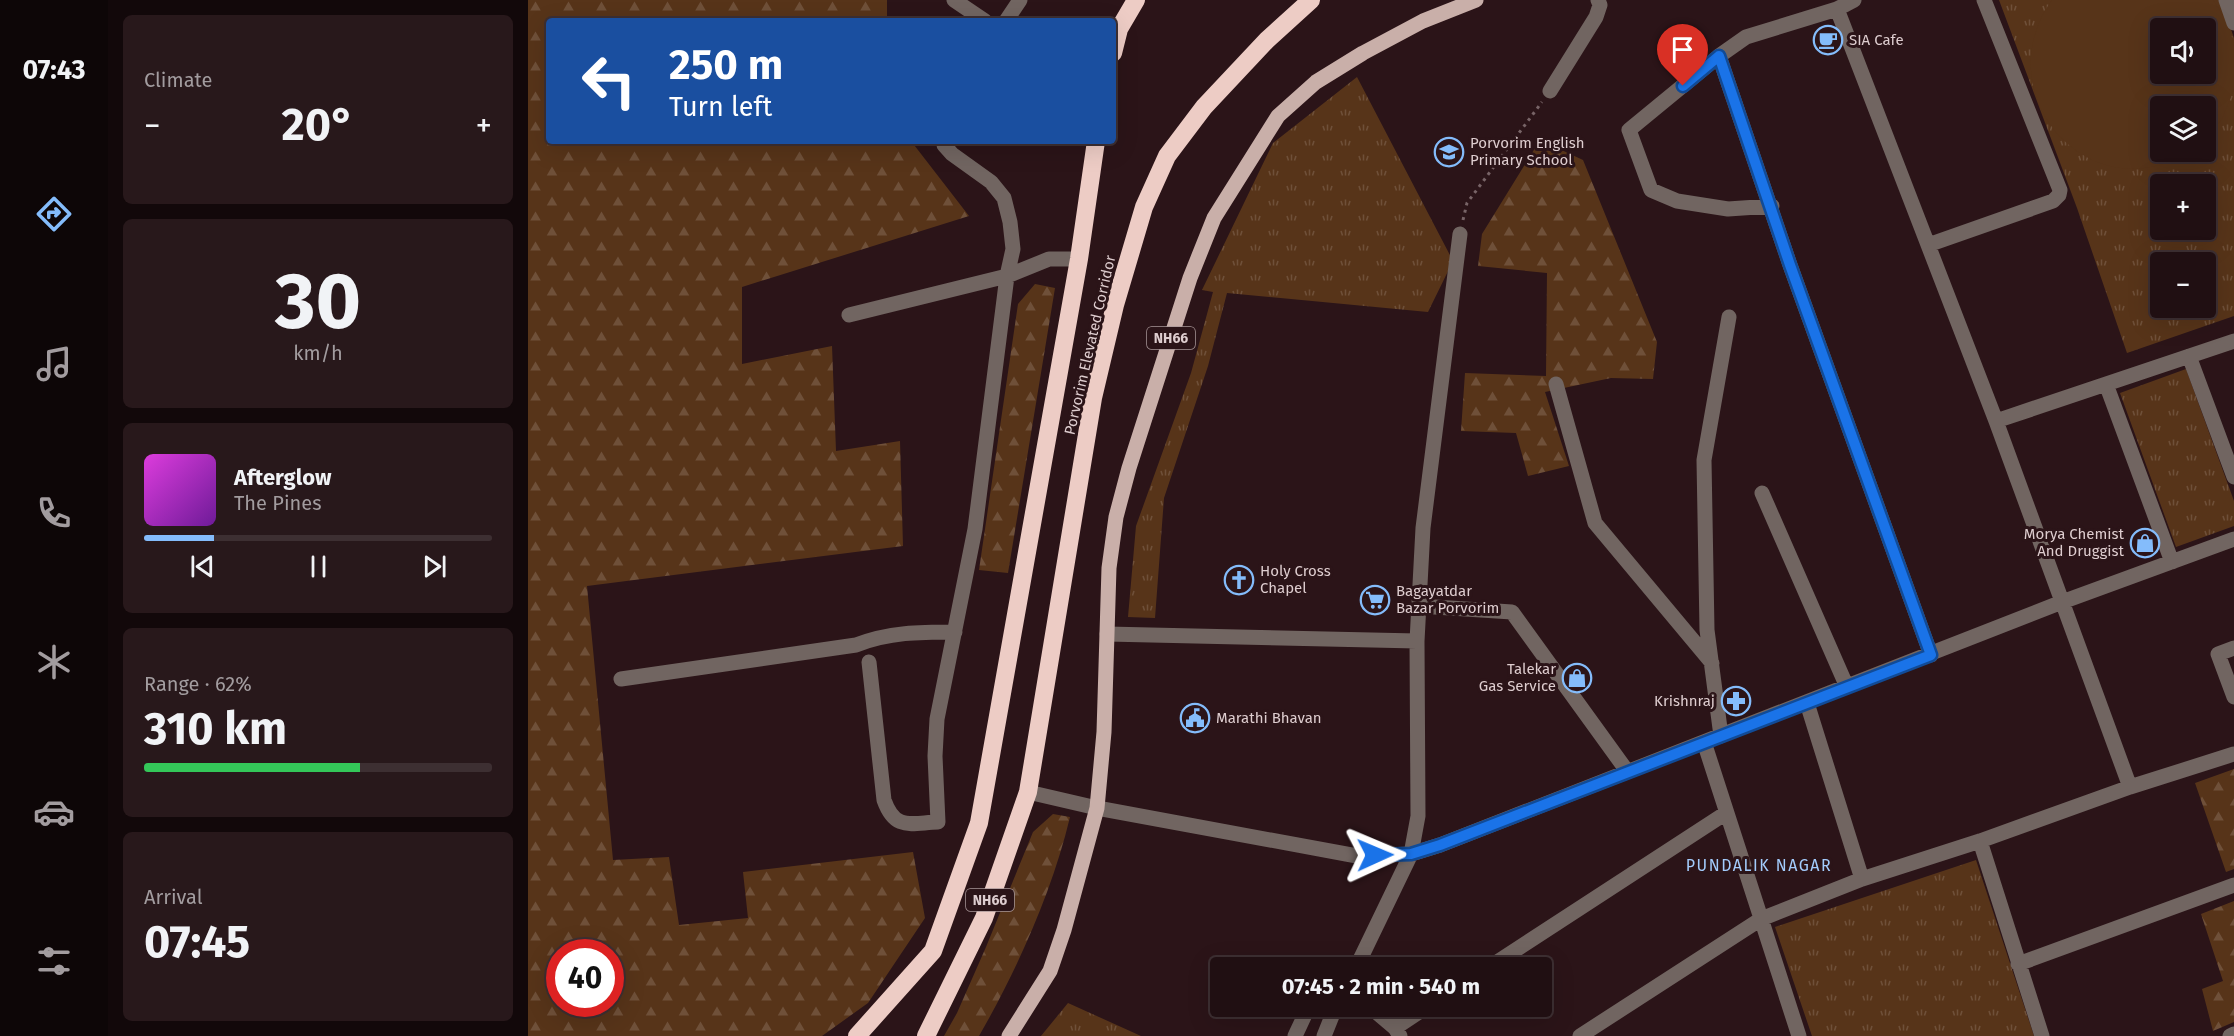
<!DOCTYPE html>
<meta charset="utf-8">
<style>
body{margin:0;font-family:"Fira Sans",sans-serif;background:#28181b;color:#f1f3f6;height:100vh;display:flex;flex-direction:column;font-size:22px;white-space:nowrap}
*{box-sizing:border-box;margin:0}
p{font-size:20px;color:#a29c9f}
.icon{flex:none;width:33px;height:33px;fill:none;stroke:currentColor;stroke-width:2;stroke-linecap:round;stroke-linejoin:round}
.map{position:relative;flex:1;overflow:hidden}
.side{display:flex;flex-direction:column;gap:15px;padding:15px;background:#12080a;width:420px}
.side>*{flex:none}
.hud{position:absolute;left:18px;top:18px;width:570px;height:126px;border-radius:6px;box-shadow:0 6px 24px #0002,0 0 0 2px #3d2f32;background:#1a4fa0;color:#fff;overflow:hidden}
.buttons{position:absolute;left:1622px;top:18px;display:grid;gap:12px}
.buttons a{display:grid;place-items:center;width:66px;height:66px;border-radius:6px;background:#200f12;box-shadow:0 6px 24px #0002,0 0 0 2px #3d2f32;font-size:30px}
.speed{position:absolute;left:18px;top:939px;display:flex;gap:12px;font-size:30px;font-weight:700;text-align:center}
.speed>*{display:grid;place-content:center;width:78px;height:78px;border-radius:50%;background:#200f12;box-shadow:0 6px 24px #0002,0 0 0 2px #3d2f32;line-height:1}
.speed .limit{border:9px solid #d22;background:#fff;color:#111}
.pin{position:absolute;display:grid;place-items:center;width:51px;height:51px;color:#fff;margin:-62px -26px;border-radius:50% 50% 50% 0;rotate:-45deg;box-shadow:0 0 6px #0007}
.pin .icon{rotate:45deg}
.me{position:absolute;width:66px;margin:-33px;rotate:89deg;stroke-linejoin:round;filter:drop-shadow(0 0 4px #0008)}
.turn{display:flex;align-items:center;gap:21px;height:126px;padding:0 24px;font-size:27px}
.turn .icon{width:78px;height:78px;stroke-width:2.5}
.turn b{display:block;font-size:42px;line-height:51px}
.big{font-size:45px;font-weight:700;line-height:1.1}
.side .card{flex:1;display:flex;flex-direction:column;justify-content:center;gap:9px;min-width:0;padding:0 21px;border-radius:9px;background:#28181b}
.side .dial{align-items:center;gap:0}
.dial b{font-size:78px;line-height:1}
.song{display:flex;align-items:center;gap:18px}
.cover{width:72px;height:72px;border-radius:9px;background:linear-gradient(135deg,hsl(300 70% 55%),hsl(280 70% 35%))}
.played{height:6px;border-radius:3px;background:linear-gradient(90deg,#84bcfb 20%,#3d2f32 20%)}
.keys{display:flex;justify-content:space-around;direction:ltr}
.heat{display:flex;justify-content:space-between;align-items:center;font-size:33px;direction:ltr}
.charge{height:9px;border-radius:4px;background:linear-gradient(90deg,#34c759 62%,#3d2f32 0)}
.trip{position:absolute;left:682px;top:957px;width:342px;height:60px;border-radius:6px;background:#200f12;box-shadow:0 6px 24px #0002,0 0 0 2px #3d2f32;font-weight:700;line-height:60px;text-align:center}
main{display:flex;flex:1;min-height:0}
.tabs{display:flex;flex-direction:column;width:108px;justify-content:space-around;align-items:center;background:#0d0607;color:#a29c9f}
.tabs .icon{width:42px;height:42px}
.tabs .selected{color:#84bcfb}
.tabs b{font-size:27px;color:#f1f3f6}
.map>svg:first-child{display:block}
.grass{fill:url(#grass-tufts);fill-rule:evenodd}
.forest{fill:url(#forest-firs);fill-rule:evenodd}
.pitch{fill:#573419;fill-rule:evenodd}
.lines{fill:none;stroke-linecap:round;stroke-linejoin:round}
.path{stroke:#786467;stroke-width:3;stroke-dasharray:3 4.5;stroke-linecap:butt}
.minor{stroke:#716561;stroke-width:15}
.major{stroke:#c9afa9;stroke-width:15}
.highway{stroke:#edccc5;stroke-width:18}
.route-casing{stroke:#114b97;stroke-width:15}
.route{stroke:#1a73e8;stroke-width:10}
.labels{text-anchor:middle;stroke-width:6;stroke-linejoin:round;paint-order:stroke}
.shield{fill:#2b1418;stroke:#a89698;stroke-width:1.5}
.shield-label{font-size:14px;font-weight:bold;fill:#decdcf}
.poi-label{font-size:15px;fill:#decdcf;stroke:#2b1418;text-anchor:start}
.street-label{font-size:15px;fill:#decdcf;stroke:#2b1418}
.neighbourhood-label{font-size:16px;letter-spacing:1.5px;fill:#a3ccfc;stroke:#2b1418}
</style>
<main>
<nav class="tabs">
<b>07:43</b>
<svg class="icon selected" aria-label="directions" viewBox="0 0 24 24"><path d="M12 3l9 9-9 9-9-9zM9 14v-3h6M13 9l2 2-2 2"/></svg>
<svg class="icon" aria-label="music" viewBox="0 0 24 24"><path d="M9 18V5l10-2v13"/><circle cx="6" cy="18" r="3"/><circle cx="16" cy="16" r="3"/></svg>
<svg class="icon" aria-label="phone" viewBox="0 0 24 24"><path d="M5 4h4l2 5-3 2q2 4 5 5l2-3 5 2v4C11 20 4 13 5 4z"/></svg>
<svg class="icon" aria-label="climate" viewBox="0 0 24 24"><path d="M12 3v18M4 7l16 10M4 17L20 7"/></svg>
<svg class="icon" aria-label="car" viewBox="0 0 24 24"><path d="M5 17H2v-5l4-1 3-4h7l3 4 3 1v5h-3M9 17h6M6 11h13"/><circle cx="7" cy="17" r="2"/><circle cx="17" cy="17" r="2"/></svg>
<svg class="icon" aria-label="filters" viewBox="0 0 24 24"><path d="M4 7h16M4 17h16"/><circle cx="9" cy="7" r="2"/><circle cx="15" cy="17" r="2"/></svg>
</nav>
<section class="side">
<div class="card"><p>Climate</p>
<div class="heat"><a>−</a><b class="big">20°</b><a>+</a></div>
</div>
<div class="card dial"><b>30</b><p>km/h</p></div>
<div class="card">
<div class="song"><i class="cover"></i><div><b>Afterglow</b><p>The Pines</p></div></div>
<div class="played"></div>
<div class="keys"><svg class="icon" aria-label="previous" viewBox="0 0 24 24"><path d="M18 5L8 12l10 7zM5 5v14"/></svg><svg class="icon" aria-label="pause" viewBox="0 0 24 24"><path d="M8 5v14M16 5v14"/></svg><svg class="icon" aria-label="next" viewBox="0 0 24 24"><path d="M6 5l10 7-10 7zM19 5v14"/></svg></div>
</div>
<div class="card"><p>Range · 62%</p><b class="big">310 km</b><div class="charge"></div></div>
<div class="card"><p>Arrival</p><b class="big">07:45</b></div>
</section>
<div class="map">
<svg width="1706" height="1036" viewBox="0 0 1706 1036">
<defs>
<pattern id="grass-tufts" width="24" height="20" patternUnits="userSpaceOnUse" patternTransform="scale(1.5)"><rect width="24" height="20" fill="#573419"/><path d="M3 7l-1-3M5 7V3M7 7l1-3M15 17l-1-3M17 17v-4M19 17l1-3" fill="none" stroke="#6f5039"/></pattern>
<pattern id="forest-firs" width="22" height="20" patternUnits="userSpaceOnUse" patternTransform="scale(1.5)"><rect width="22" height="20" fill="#573419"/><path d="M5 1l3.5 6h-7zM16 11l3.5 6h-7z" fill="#6f5039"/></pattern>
</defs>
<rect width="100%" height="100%" fill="#2b1418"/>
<path class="grass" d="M 1471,0 L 1693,0 L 1706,38 L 1706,316 L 1599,353 L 1549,208 ZM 1632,28 L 1677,28 L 1677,74 L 1632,74 ZM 1632,106 L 1677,106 L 1677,152 L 1632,152 ZM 1632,184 L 1677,184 L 1677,230 L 1632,230 ZM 1632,262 L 1677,262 L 1677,308 L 1632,308 Z
M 829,77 L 925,261 L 900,312 L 699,293 L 680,366 L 636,498 L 627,618 L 600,617 L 608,526 L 663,373 L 685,292 L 674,290 L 745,143 Z
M 1658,369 L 1706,501 L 1706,526 L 1648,547 L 1592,393 Z
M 1448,860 L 1506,1036 L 1284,1036 L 1247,927 Z
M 540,1003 L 613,1036 L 513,1036 Z"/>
<path class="forest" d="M 0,0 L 359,0 L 359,21 L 21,21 L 21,141 L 383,141 L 441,216 L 214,287 L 214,364 L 304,346 L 308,451 L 372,441 L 375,546 L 59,586 L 85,860 L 141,857 L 151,925 L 220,918 L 215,872 L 385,852 L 397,918 L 340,1003 L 294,1036 L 0,1036 ZM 82,952 L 82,1004 L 32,1004 L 32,952 Z
M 1012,140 L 1055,160 L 1129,342 L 1125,379 L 1083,378 L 1017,392 L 1041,466 L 1000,476 L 988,433 L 933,431 L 937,373 L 1018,376 L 1019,273 L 950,266 L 954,234 Z
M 507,284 L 527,288 L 480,573 L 451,570 L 490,304 Z
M 1706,769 L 1706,869 L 1698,872 L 1667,783 Z
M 525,814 L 542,817 C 524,892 489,970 451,1036 L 416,1036 L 429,1013 L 458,947 L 505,832 Z
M 1706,901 L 1706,1022 L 1685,1031 L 1674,989 L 1695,981 L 1673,914 Z"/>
<path class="pitch" d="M 1524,0 L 1685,0 L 1701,25 L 1706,46 L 1706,89 L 1694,119 L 1677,139 L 1677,106 L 1632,106 L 1632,152 L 1661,152 C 1561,213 1457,94 1524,0 ZM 1632,28 L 1677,28 L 1677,74 L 1632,74 Z"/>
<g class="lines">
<path class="path" d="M 935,220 L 939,203 L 1014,102"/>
<path class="minor" d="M 426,0 L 457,21
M 1326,0 L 1309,9 L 1468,421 L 1602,787
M 1698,0 L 1706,23
M 1309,9 L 1218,37 L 1191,56 L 1262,265 L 1403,655
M 478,21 L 492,0
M 1191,56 L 1101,130 L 1123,190 L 1149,201 L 1200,209 L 1244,206
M 1022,91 L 1068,17 L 1072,5 L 1070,0
M 1400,245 L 1525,201 L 1531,195 L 1532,190 L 1456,0
M 321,315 L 479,276 L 521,259 L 551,259
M 1661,356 L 1706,477
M 1028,384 L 1067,523 L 1184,663
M 1578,384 L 1644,562
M 1468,421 L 1706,341
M 1234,493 L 1319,687
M 891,606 L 984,612 L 1099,771
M 579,634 L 889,641
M 1706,648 L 1690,654 L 1706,697
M 341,662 L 356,800 C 367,831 382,823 410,822 L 407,756 L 409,719 L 447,529 L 479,276 L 485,249 L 482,222 L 476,198 L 463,182 L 424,154 L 416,145 L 416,141
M 93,679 L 328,645 C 361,632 392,632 427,632
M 1279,703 L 1334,879
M 1193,736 L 1179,630 L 1176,460 L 1201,317
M 1176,742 L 1271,1036
M 500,792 L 569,808 L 829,856 L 883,854 L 912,845 L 1534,602 L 1706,539
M 1452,841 L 1514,1036
M 1490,964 L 1706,885
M 828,968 L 883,854 L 890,816 L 889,641 L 895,528 L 932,234
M 960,968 L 1198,813
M 841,1006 L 867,1028 L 872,1036
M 867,1028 L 900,1006
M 767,1036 L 781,1006
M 796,1036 L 808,1006
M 1052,1036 L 1233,919 L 1334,879 L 1452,841 L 1602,787 L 1706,754
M 1702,1036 L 1706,1034"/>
<path class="major" d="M 481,1036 L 522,971 L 536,930 L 569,808 L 576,732 L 581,568 L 588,517 L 601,468 L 662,278 L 686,218 L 750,116 L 788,82 L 835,53 L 895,21 L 948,0"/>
<path class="highway" d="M 585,53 L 591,29 L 608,0
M 329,1036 L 405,951 L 451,823 L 551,259 L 568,141
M 398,1036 L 456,918 L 500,792 L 565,398 L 587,305 L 616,207 L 639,156 L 676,107 L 739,40 L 783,0"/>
</g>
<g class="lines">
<g class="route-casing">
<path id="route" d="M 847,855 L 883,854 L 912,845 L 1403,655 L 1262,265 L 1191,56 L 1155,86"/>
</g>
<use href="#route" class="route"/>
</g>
<defs>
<g id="cafe-ring" transform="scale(1.5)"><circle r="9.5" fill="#2b1418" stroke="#84bcfb" stroke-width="1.5"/><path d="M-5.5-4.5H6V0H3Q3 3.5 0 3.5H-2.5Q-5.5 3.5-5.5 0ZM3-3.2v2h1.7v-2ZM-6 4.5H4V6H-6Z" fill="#84bcfb"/></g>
<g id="school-ring" transform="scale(1.5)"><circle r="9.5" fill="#2b1418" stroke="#84bcfb" stroke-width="1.5"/><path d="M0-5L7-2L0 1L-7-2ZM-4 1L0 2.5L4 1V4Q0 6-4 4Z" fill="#84bcfb"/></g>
<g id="shop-ring" transform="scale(1.5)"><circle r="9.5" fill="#2b1418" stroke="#84bcfb" stroke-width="1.5"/><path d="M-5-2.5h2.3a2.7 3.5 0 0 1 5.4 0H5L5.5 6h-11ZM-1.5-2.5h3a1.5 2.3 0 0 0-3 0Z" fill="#84bcfb"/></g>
<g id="church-ring" transform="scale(1.5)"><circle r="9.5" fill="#2b1418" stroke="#84bcfb" stroke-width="1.5"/><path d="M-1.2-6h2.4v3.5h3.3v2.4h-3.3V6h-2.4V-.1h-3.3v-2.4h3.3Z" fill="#84bcfb"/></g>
<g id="supermarket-ring" transform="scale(1.5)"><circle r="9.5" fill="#2b1418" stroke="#84bcfb" stroke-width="1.5"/><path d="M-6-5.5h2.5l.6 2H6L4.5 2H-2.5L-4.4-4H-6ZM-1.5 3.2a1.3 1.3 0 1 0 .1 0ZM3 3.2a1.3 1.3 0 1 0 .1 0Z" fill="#84bcfb"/></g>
<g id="pharmacy-ring" transform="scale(1.5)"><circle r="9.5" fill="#2b1418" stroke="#84bcfb" stroke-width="1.5"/><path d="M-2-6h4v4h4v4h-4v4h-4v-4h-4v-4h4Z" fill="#84bcfb"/></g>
<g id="civic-ring" transform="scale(1.5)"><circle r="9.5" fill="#2b1418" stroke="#84bcfb" stroke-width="1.5"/><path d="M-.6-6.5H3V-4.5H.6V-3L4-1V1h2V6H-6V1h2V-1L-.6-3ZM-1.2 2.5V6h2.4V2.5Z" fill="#84bcfb"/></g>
</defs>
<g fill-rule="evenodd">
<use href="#cafe-ring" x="1300" y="40"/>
<use href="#school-ring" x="921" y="152"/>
<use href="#shop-ring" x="1617" y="543"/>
<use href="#church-ring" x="711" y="580"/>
<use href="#supermarket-ring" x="847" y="600"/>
<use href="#shop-ring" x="1049" y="678"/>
<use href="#pharmacy-ring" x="1208" y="701"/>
<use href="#civic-ring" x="667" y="718"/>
</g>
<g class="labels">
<g class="shield">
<rect x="619" y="327" width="48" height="22" rx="4.5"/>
<rect x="438" y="889" width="48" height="22" rx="4.5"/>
</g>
<g class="shield-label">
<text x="643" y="343">NH66</text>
<text x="462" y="905">NH66</text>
</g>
<g class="poi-label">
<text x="1321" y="45">SIA Cafe</text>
<text x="942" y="148">Porvorim English<tspan x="942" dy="17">Primary School</tspan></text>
<text x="1596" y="539" text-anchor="end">Morya Chemist<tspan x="1596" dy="17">And Druggist</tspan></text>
<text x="732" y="576">Holy Cross<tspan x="732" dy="17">Chapel</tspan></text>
<text x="868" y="596">Bagayatdar<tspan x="868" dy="17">Bazar Porvorim</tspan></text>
<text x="1028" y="674" text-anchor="end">Talekar<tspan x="1028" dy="17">Gas Service</tspan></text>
<text x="1187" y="706" text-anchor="end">Krishnraj</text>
<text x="688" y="723">Marathi Bhavan</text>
</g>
<g class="street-label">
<text transform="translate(562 345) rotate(-77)" y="5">Porvorim Elevated Corridor</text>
</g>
<g class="neighbourhood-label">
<text x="1231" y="871">PUNDALIK NAGAR</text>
</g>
</g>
</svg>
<div class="buttons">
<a><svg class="icon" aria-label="sound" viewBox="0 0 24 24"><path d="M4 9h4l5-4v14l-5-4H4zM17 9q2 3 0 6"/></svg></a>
<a><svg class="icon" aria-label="layers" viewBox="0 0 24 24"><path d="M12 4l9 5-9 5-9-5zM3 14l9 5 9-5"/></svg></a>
<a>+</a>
<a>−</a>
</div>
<div class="speed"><div class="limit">40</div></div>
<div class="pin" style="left:1155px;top:86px;background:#d93025"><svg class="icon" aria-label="arrive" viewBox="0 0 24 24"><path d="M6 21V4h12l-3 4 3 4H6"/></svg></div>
<svg class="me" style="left:847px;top:855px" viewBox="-20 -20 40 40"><path d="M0-17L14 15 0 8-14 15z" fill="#1a73e8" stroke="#fff" stroke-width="4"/></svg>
<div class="trip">07:45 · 2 min · 540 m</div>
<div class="hud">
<div class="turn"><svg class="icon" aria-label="left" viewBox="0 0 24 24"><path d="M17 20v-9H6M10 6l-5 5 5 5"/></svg><div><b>250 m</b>Turn left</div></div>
</div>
</div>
</main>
